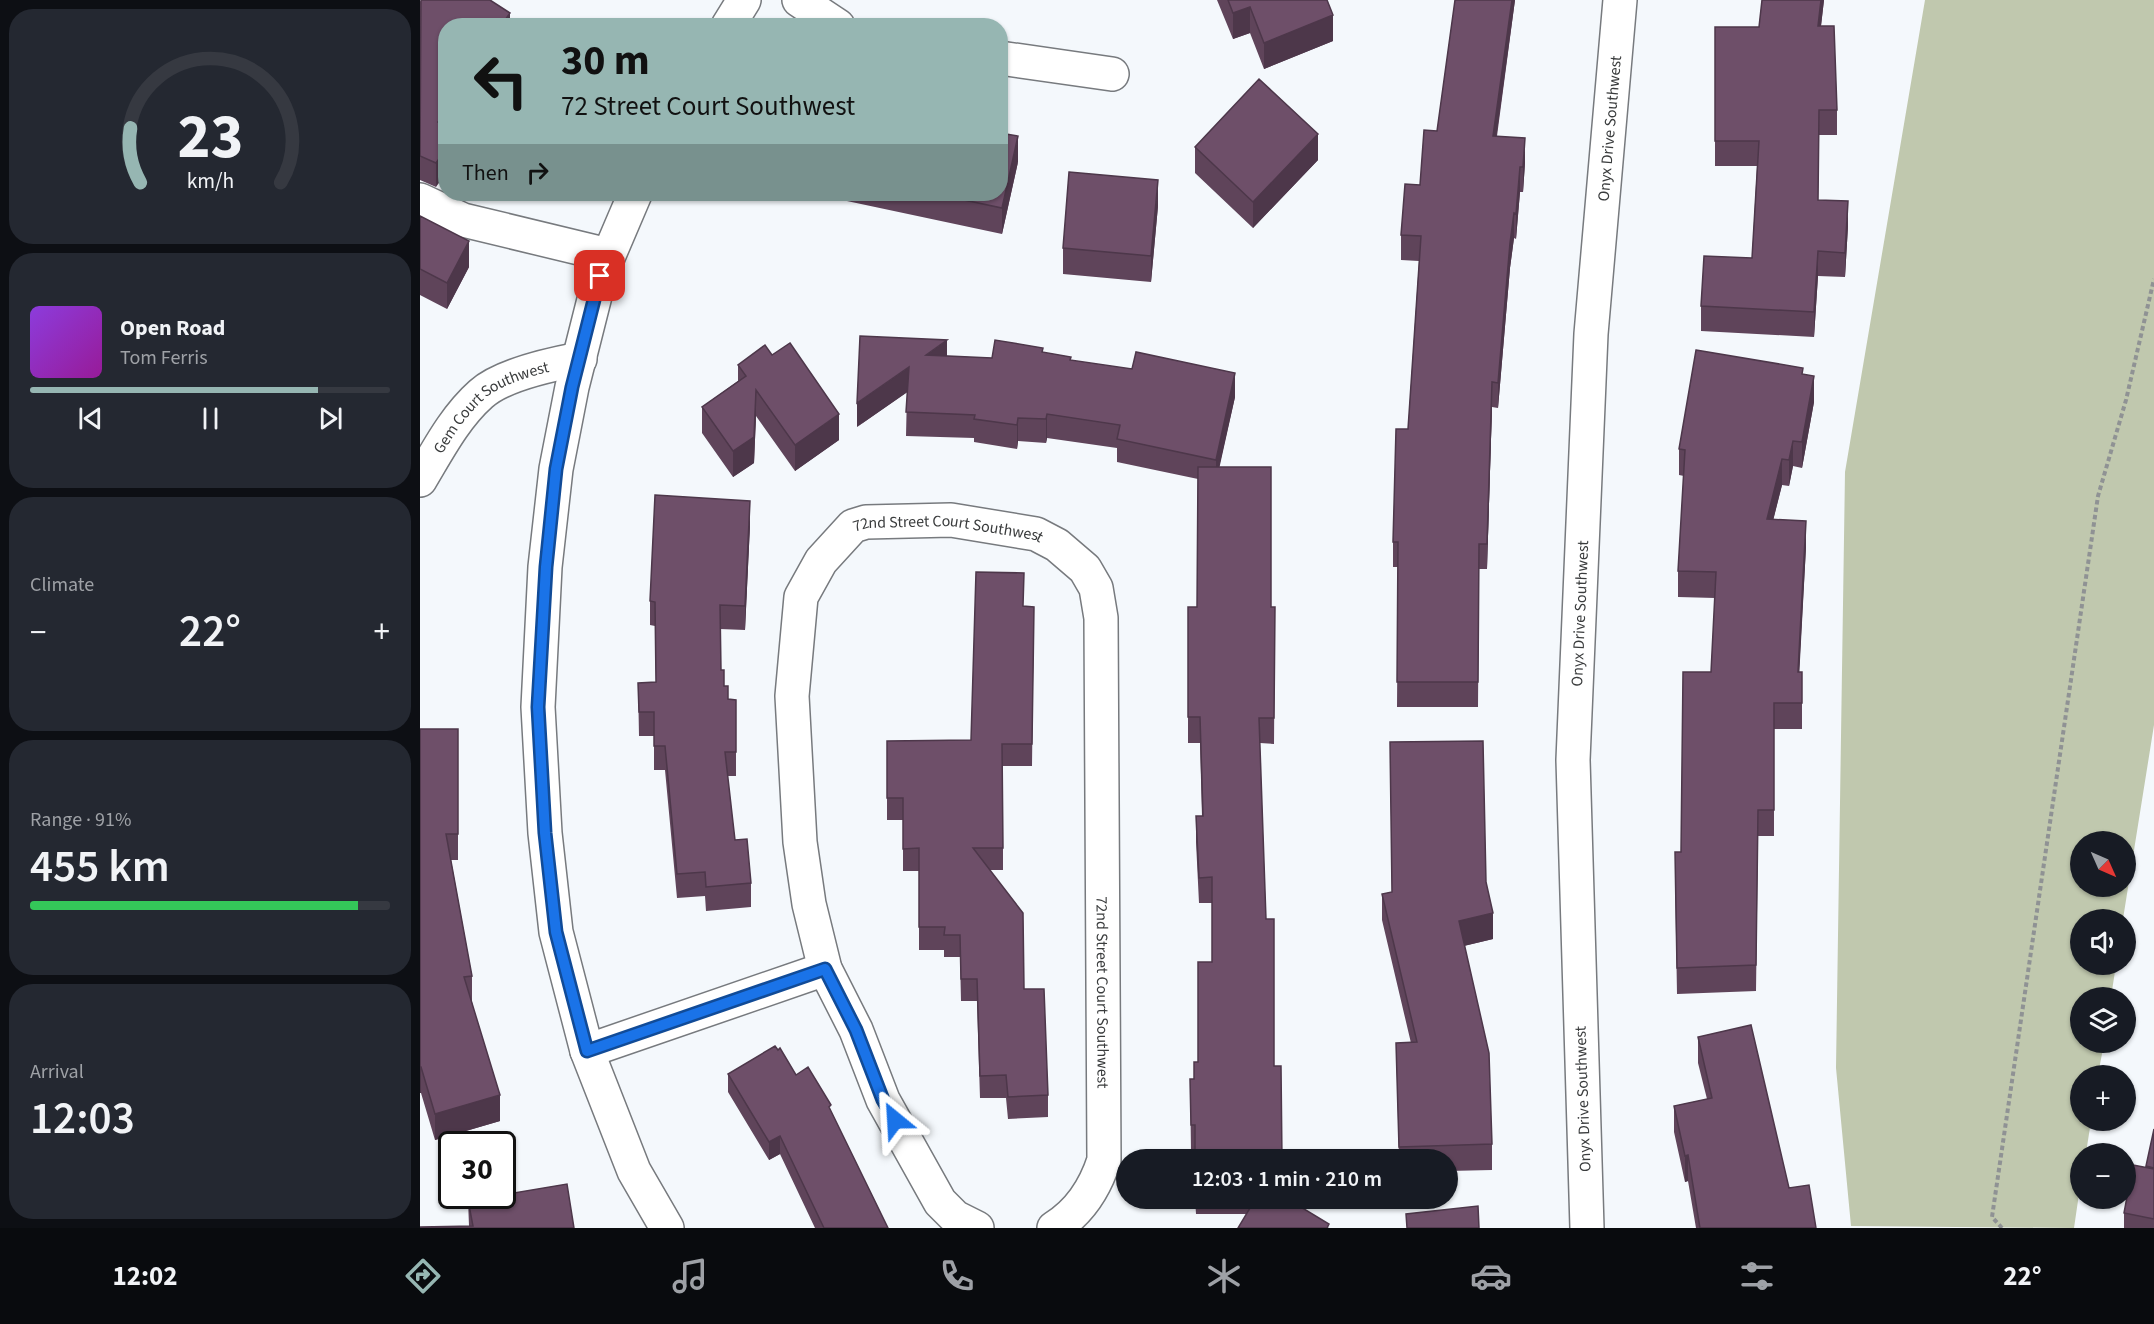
<!DOCTYPE html>
<meta charset="utf-8">
<style>
body{margin:0;font-family:"Source Sans 3",sans-serif;background:#242831;color:#f1f3f6;height:100vh;display:flex;flex-direction:column;font-size:22px;white-space:nowrap}
*{box-sizing:border-box;margin:0}
p{font-size:20px;color:#9ea1a6}
.icon{flex:none;width:33px;height:33px;fill:none;stroke:currentColor;stroke-width:2;stroke-linecap:round;stroke-linejoin:round}
.map{position:relative;flex:1;overflow:hidden}
.details{display:flex;flex-direction:column;gap:9px;padding:9px;background:#0d0f14;width:420px}
.details>*{flex:none}
.banner{position:absolute;left:18px;top:18px;width:570px;height:183px;border-radius:24px;box-shadow:0 2px 4px #0004;background:#96b6b2;color:#111;overflow:hidden}
.needle{width:39px;rotate:135deg}
.fabs{position:absolute;left:1650px;top:831px;display:grid;gap:12px}
.fabs a{display:grid;place-items:center;width:66px;height:66px;border-radius:50%;background:#171b24;box-shadow:0 2px 4px #0004;font-size:30px}
.speed{position:absolute;left:18px;top:1131px;display:flex;gap:12px;font-size:30px;font-weight:700;text-align:center}
.speed>*{display:grid;place-content:center;width:78px;height:78px;border-radius:50%;background:#171b24;box-shadow:0 2px 4px #0004;line-height:1}
.speed .limit{border:3px solid #111;border-radius:9px;background:#fff;color:#111}
.pin{position:absolute;display:grid;place-items:center;width:51px;height:51px;color:#fff;margin:-26px;border-radius:12px;box-shadow:0 3px 9px #0006}
.me{position:absolute;width:66px;margin:-33px;rotate:333deg;stroke-linejoin:round;filter:drop-shadow(0 0 4px #0008)}
.turn{display:flex;align-items:center;gap:21px;height:126px;padding:0 24px;font-size:27px}
.turn .icon{width:78px;height:78px;stroke-width:2.5}
.turn b{display:block;font-size:42px;line-height:51px}
.then{display:flex;align-items:center;height:57px;padding:0 24px;background:#0003;gap:12px;font-size:22px}
.big{font-size:45px;font-weight:600;line-height:1.1}
.details .widget{flex:1;display:flex;flex-direction:column;justify-content:center;gap:9px;min-width:0;padding:0 21px;border-radius:24px;background:#242831}
.details .dial{align-items:center;gap:0}
.dial svg{height:156px;overflow:visible;fill:none;stroke:#363941;stroke-width:7;stroke-linecap:round;text-anchor:middle}
.dial text{fill:#f1f3f6;stroke:none}
.song{display:flex;align-items:center;gap:18px}
.cover{width:72px;height:72px;border-radius:9px;background:linear-gradient(135deg,hsl(270 70% 55%),hsl(300 70% 35%))}
.played{height:6px;border-radius:3px;background:linear-gradient(90deg,#96b6b2 80%,#363941 80%)}
.keys{display:flex;justify-content:space-around;direction:ltr}
.heat{display:flex;justify-content:space-between;align-items:center;font-size:33px;direction:ltr}
.charge{height:9px;border-radius:4px;background:linear-gradient(90deg,#34c759 91%,#363941 0)}
.trip{position:absolute;left:696px;top:1149px;width:342px;height:60px;border-radius:30px;background:#171b24;box-shadow:0 2px 4px #0004;font-weight:600;line-height:60px;text-align:center}
.menu{display:flex;height:96px;justify-content:space-around;align-items:center;background:#090b0e;color:#9ea1a6}
.menu .icon{width:42px;height:42px}
.menu .current{color:#96b6b2}
.menu b{font-size:27px;color:#f1f3f6}
main{display:flex;flex:1;min-height:0}
.map>svg:first-child{display:block}
.green{fill:#c0c8ae;fill-rule:evenodd}
.lines{fill:none;stroke-linecap:round;stroke-linejoin:round}
.minor-casing{stroke:#777a7e;stroke-width:36}
.path{stroke:#8f9294;stroke-width:4;stroke-dasharray:4.5 3;stroke-linecap:butt}
.minor{stroke:#fff;stroke-width:33}
.wall{fill:#5f445a}
.shaded-wall{fill:#4d374a}
.building{fill:#6e4f69;stroke:#4d374a;stroke-width:1.5}
.route-casing{stroke:#114b97;stroke-width:15}
.route{stroke:#1a73e8;stroke-width:10}
.labels{text-anchor:middle;stroke-width:6;stroke-linejoin:round;paint-order:stroke}
.street-label{font-size:16px;fill:#3a3c3d;stroke:#fff}
</style>
<main>
<section class="details">
<div class="widget dial"><svg viewBox="0 0 100 80">
<path d="M14 69A42 42 0 1 1 86 69"/>
<path d="M14 69A42 42 0 0 1 9 41" stroke="#96b6b2"/>
<text x="50" y="56" font-size="32" font-weight="700">23</text>
<text x="50" y="72" font-size="11">km/h</text>
</svg></div>
<div class="widget">
<div class="song"><i class="cover"></i><div><b>Open Road</b><p>Tom Ferris</p></div></div>
<div class="played"></div>
<div class="keys"><svg class="icon" aria-label="previous" viewBox="0 0 24 24"><path d="M18 5L8 12l10 7zM5 5v14"/></svg><svg class="icon" aria-label="pause" viewBox="0 0 24 24"><path d="M8 5v14M16 5v14"/></svg><svg class="icon" aria-label="next" viewBox="0 0 24 24"><path d="M6 5l10 7-10 7zM19 5v14"/></svg></div>
</div>
<div class="widget"><p>Climate</p>
<div class="heat"><a>−</a><b class="big">22°</b><a>+</a></div>
</div>
<div class="widget"><p>Range · 91%</p><b class="big">455 km</b><div class="charge"></div></div>
<div class="widget"><p>Arrival</p><b class="big">12:03</b></div>
</section>
<div class="map">
<svg width="1734" height="1228" viewBox="0 0 1734 1228">
<rect width="100%" height="100%" fill="#f4f8fc"/>
<path class="green" d="M 1505,0 L 1734,0 L 1734,725 L 1703,919 L 1660,920 L 1660,964 L 1696,965 L 1691,997 L 1660,998 L 1660,1042 L 1684,1043 L 1678,1075 L 1660,1076 L 1660,1120 L 1671,1121 L 1666,1153 L 1660,1154 L 1660,1187 L 1654,1228 L 1431,1226 L 1416,1068 L 1425,472 ZM 1660,842 L 1706,842 L 1706,886 L 1660,886 Z"/>
<g class="lines">
<g class="minor-casing">
<g id="minor">
<path d="M 379,0 L 418,26"/>
<path d="M 308,26 L 324,0"/>
<path d="M 580,58 L 692,74"/>
<path d="M 215,194 L 180,276 L 152,387 L 136,469 L 125,567 L 118,707 L 125,833 L 136,932 L 167,1051 L 214,1171 L 247,1228"/>
<path d="M 0,200 L 43,220 L 188,255"/>
<path id="s1" d="M 0,480 C 18,450 35,417 61,394 C 82,375 133,364 160,359"/>
<path d="M 167,1051 L 405,969"/>
<path id="s2" d="M 557,1228 L 535,1217 L 520,1202 L 463,1100 L 436,1030 L 405,969 L 389,904 L 380,842 L 372,696 L 381,597 L 401,561 L 433,526 L 446,522 L 531,520 L 616,534 L 637,545 L 665,569 L 676,588 L 681,618 L 684,1160 C 675,1188 660,1212 634,1228"/>
<path id="s3" d="M 1167,1228 L 1153,760 L 1171,334 L 1200,0"/>
</g>
</g>
<path class="path" d="M 1582,1228 L 1572,1217 L 1678,496 L 1706,400 L 1734,279"/>
<use href="#minor" class="minor"/>
</g>
<path class="wall" d="M 797,0 L 907,0 L 913,41 L 844,69 L 830,33 L 813,39 Z
M 1035,0 L 1095,0 L 1077,136 L 1105,163 L 1103,192 L 1100,192 L 1096,239 L 1094,238 L 1090,268 L 1078,408 L 1072,407 L 1067,569 L 1059,569 L 1058,707 L 977,707 L 978,567 L 973,567 L 973,542 L 988,429 L 999,261 L 981,260 L 981,235 L 1000,185 L 1017,131 Z
M 1342,0 L 1404,0 L 1401,26 L 1417,110 L 1417,135 L 1399,135 L 1398,200 L 1428,226 L 1425,277 L 1398,276 L 1394,337 L 1281,331 L 1281,306 L 1332,258 L 1337,166 L 1295,166 L 1295,27 L 1339,27 Z
M 0,1 L 90,26 L 26,26 L 16,187 L 0,180 Z
M 775,147 L 898,160 L 833,228 L 775,173 Z
M 598,162 L 582,234 L 394,194 L 580,194 Z
M 738,206 L 731,282 L 643,274 L 643,248 Z
M 0,216 L 49,267 L 27,309 L 0,295 Z
M 623,352 L 651,360 L 815,397 L 799,467 L 851,607 L 855,607 L 854,744 L 840,743 L 775,1150 L 771,1151 L 770,1079 L 774,1079 L 778,1062 L 792,962 L 792,903 L 779,903 L 776,842 L 776,816 L 782,816 L 780,743 L 768,743 L 768,607 L 777,607 L 778,479 L 697,462 L 697,448 L 627,438 L 626,443 L 598,441 L 597,449 L 554,442 L 554,438 L 486,436 L 487,392 L 437,427 L 527,356 L 572,358 Z
M 318,365 L 419,440 L 375,471 L 336,416 L 334,463 L 313,477 L 282,433 L 282,407 L 318,381 Z
M 1383,374 L 1394,402 L 1382,468 L 1373,466 L 1369,486 L 1362,485 L 1353,520 L 1386,547 L 1379,672 L 1382,672 L 1382,729 L 1354,729 L 1354,836 L 1338,836 L 1336,991 L 1257,994 L 1255,878 L 1261,852 L 1291,672 L 1295,598 L 1258,597 L 1258,571 L 1264,476 L 1259,475 L 1259,449 Z
M 330,525 L 325,630 L 300,629 L 301,670 L 304,686 L 308,699 L 316,700 L 316,776 L 307,776 L 315,840 L 331,883 L 331,907 L 286,911 L 285,896 L 257,898 L 245,770 L 234,770 L 234,736 L 219,736 L 218,683 L 236,682 L 235,626 L 230,625 L 230,601 Z
M 603,606 L 614,607 L 612,766 L 583,766 L 583,870 L 570,870 L 604,989 L 628,1095 L 628,1117 L 588,1119 L 586,1098 L 560,1098 L 557,1001 L 541,1001 L 540,957 L 524,957 L 524,950 L 499,950 L 499,871 L 483,871 L 483,820 L 467,820 L 467,741 L 551,740 Z
M 0,729 L 38,729 L 38,860 L 31,860 L 52,976 L 52,1002 L 80,1121 L 15,1140 L 1,1093 L 0,1093 Z
M 970,742 L 1066,882 L 1073,939 L 1044,946 L 1072,1144 L 1072,1170 L 1028,1171 L 1028,1160 L 979,1160 L 976,1043 L 991,1043 L 962,920 L 962,894 L 972,892 Z
M 1278,1037 L 1369,1188 L 1396,1228 L 1276,1228 L 1268,1181 L 1265,1182 L 1254,1132 L 1254,1106 L 1287,1099 L 1278,1063 Z
M 358,1050 L 376,1075 L 411,1112 L 468,1228 L 395,1228 L 360,1154 L 349,1160 L 308,1092 L 308,1074 Z
M 1734,1129 L 1734,1228 L 1704,1228 L 1704,1213 L 1726,1168 Z
M 775,1198 L 866,1198 L 909,1228 L 827,1214 L 776,1214 Z
M 48,1200 L 154,1228 L 49,1226 Z"/>
<path class="shaded-wall" d="M 1092,0 L 1095,0 L 1073,161 L 1073,136 Z
M 1401,0 L 1404,0 L 1398,51 L 1398,26 Z
M 830,7 L 830,33 L 813,39 L 813,13 Z
M 90,13 L 90,26 L 81,26 Z
M 913,15 L 913,41 L 844,69 L 844,43 Z
M 26,110 L 26,133 L 18,122 Z
M 898,134 L 898,160 L 833,228 L 833,202 Z
M 598,136 L 598,162 L 582,234 L 582,208 Z
M 1105,138 L 1105,163 L 1103,192 L 1103,167 Z
M 26,149 L 26,173 L 16,187 L 16,163 Z
M 1100,167 L 1100,192 L 1096,239 L 1096,214 Z
M 738,180 L 738,206 L 731,282 L 731,256 Z
M 1428,201 L 1428,226 L 1425,277 L 1425,253 Z
M 1094,213 L 1094,238 L 1090,268 L 1078,408 L 1078,383 L 1090,243 Z
M 49,241 L 49,267 L 27,309 L 27,283 Z
M 1398,251 L 1398,276 L 1394,337 L 1394,312 Z
M 527,340 L 527,364 L 506,355 Z
M 489,367 L 489,391 L 437,427 L 437,403 Z
M 815,373 L 815,397 L 796,483 L 796,460 Z
M 1394,376 L 1394,402 L 1382,468 L 1382,442 Z
M 1072,382 L 1072,407 L 1067,569 L 1067,544 Z
M 336,390 L 336,416 L 334,463 L 313,477 L 313,451 Z
M 419,414 L 419,440 L 375,471 L 375,445 Z
M 627,414 L 627,438 L 626,443 L 626,419 Z
M 598,418 L 598,441 L 597,449 L 597,425 Z
M 1373,441 L 1373,466 L 1369,486 L 1369,460 Z
M 1362,459 L 1362,485 L 1347,545 L 1347,519 Z
M 330,501 L 330,525 L 325,630 L 325,606 Z
M 1386,521 L 1386,547 L 1378,698 L 1378,672 Z
M 1073,913 L 1073,939 L 1039,947 L 1039,921 Z
M 0,1067 L 1,1067 L 1,1093 L 0,1093 Z
M 80,1095 L 80,1121 L 15,1140 L 15,1114 Z
M 360,1136 L 360,1154 L 349,1160 L 349,1142 Z
M 1268,1155 L 1268,1181 L 1265,1182 L 1265,1156 Z"/>
<path class="building" d="M 1,0 L 70,0 L 90,13 L 81,26 L 26,26 L 26,110 L 18,122 L 26,127 L 26,149 L 16,163 L 0,156 Z
M 808,0 L 907,0 L 913,15 L 844,43 L 830,7 L 813,13 Z
M 1035,0 L 1092,0 L 1073,136 L 1105,138 L 1103,167 L 1100,167 L 1096,214 L 1094,213 L 1090,243 L 1078,383 L 1072,382 L 1067,544 L 1059,544 L 1058,682 L 977,682 L 978,542 L 973,542 L 976,429 L 988,429 L 1001,236 L 981,235 L 985,184 L 1000,185 L 1004,130 L 1017,131 Z
M 1342,0 L 1401,0 L 1398,26 L 1414,26 L 1417,110 L 1399,110 L 1398,200 L 1428,201 L 1425,253 L 1398,251 L 1394,312 L 1281,306 L 1284,256 L 1332,258 L 1339,141 L 1295,141 L 1295,27 L 1339,27 Z
M 839,79 L 898,134 L 833,202 L 775,147 Z
M 580,133 L 598,136 L 582,208 L 516,194 L 580,194 Z
M 649,172 L 738,180 L 731,256 L 643,248 Z
M 0,216 L 49,241 L 27,283 L 0,269 Z
M 440,336 L 527,340 L 506,355 L 572,358 L 575,340 L 623,348 L 622,352 L 651,357 L 650,360 L 712,369 L 716,352 L 815,373 L 796,460 L 697,439 L 700,425 L 627,414 L 626,419 L 598,418 L 597,425 L 554,419 L 555,415 L 486,412 L 489,367 L 437,403 Z
M 370,343 L 419,414 L 375,445 L 336,390 L 334,437 L 313,451 L 282,407 L 326,376 L 318,365 L 345,345 L 352,355 Z
M 1276,350 L 1383,368 L 1382,374 L 1394,376 L 1382,442 L 1373,441 L 1369,460 L 1362,459 L 1347,519 L 1386,521 L 1378,672 L 1382,672 L 1382,703 L 1354,703 L 1354,810 L 1338,810 L 1336,965 L 1257,968 L 1255,852 L 1261,852 L 1263,672 L 1291,672 L 1296,572 L 1258,571 L 1265,450 L 1259,449 Z
M 778,467 L 851,467 L 851,607 L 855,607 L 854,718 L 839,718 L 846,919 L 854,919 L 854,1066 L 861,1066 L 862,1160 L 775,1160 L 775,1125 L 771,1125 L 770,1079 L 774,1079 L 774,1062 L 778,1062 L 778,962 L 792,962 L 792,877 L 779,878 L 776,816 L 783,816 L 780,717 L 768,717 L 768,607 L 777,607 Z
M 235,495 L 330,501 L 325,606 L 300,605 L 301,670 L 304,670 L 304,686 L 308,686 L 308,699 L 316,700 L 316,752 L 305,752 L 315,840 L 327,839 L 331,883 L 286,887 L 285,872 L 257,874 L 245,746 L 234,746 L 234,712 L 219,712 L 218,683 L 236,682 L 235,602 L 230,601 Z
M 556,572 L 604,573 L 603,606 L 614,607 L 612,744 L 582,744 L 583,848 L 553,848 L 603,913 L 604,989 L 624,989 L 628,1095 L 588,1097 L 586,1075 L 560,1076 L 557,979 L 541,979 L 540,935 L 524,935 L 525,927 L 499,927 L 499,848 L 483,849 L 483,798 L 467,798 L 467,741 L 551,740 Z
M 0,729 L 38,729 L 38,834 L 26,834 L 52,976 L 44,977 L 80,1095 L 15,1114 L 1,1067 L 0,1067 Z
M 1063,741 L 1066,882 L 1073,913 L 1039,921 L 1069,1053 L 1072,1144 L 979,1147 L 976,1043 L 997,1042 L 962,894 L 972,892 L 970,742 Z
M 1331,1025 L 1369,1188 L 1389,1185 L 1396,1228 L 1280,1228 L 1268,1155 L 1265,1156 L 1254,1106 L 1292,1098 L 1278,1037 Z
M 355,1046 L 358,1050 L 360,1048 L 376,1075 L 388,1067 L 411,1105 L 409,1107 L 468,1228 L 404,1228 L 360,1136 L 349,1142 L 308,1074 Z
M 1734,1129 L 1734,1168 L 1726,1166 Z
M 1713,1165 L 1734,1169 L 1734,1219 L 1704,1213 Z
M 147,1184 L 154,1228 L 0,1228 L 0,1227 L 53,1226 L 48,1200 L 77,1196 L 82,1196 L 82,1195 Z
M 836,1198 L 866,1198 L 909,1224 L 907,1228 L 818,1228 Z
M 1058,1206 L 1059,1228 L 987,1228 L 986,1214 Z"/>
<g class="lines">
<g class="route-casing">
<path id="route" d="M 180,276 L 152,387 L 136,469 L 126,567 L 118,707 L 125,833 L 136,932 L 167,1051 L 405,969 L 436,1030 L 463,1100 L 475,1120"/>
</g>
<use href="#route" class="route"/>
</g>
<g class="labels">
<g class="street-label">
<text dy="6" stroke="none"><textPath href="#s3" startOffset="1101">Onyx Drive Southwest</textPath></text>
<text dy="6" stroke="none"><textPath href="#s1" startOffset="106">Gem Court Southwest</textPath></text>
<text dy="6" stroke="none"><textPath href="#s2" startOffset="866">72nd Street Court Southwest</textPath></text>
<text dy="6" stroke="none"><textPath href="#s3" startOffset="615">Onyx Drive Southwest</textPath></text>
<text dy="6" stroke="none"><textPath href="#s2" startOffset="1442">72nd Street Court Southwest</textPath></text>
<text transform="translate(1162 1099) rotate(-92)" y="6">Onyx Drive Southwest</text>
</g>
</g>
</svg>
<div class="fabs">
<a><svg class="needle" viewBox="-14 -14 28 28"><path d="M0-13l5 13h-10z" fill="#e53935"/><path d="M0 13l5-13h-10z" fill="#9ea1a6"/></svg></a>
<a><svg class="icon" aria-label="sound" viewBox="0 0 24 24"><path d="M4 9h4l5-4v14l-5-4H4zM17 9q2 3 0 6"/></svg></a>
<a><svg class="icon" aria-label="layers" viewBox="0 0 24 24"><path d="M12 4l9 5-9 5-9-5zM3 14l9 5 9-5"/></svg></a>
<a>+</a>
<a>−</a>
</div>
<div class="speed"><div class="limit">30</div></div>
<div class="pin" style="left:180px;top:276px;background:#d93025"><svg class="icon" aria-label="arrive" viewBox="0 0 24 24"><path d="M6 21V4h12l-3 4 3 4H6"/></svg></div>
<svg class="me" style="left:475px;top:1120px" viewBox="-20 -20 40 40"><path d="M0-17L14 15 0 8-14 15z" fill="#1a73e8" stroke="#fff" stroke-width="4"/></svg>
<div class="trip">12:03 · 1 min · 210 m</div>
<div class="banner">
<div class="turn"><svg class="icon" aria-label="left" viewBox="0 0 24 24"><path d="M17 20v-9H6M10 6l-5 5 5 5"/></svg><div><b>30 m</b>72 Street Court Southwest</div></div>
<div class="then">Then<svg class="icon" aria-label="right" viewBox="0 0 24 24"><path d="M7 20v-9h11M14 6l5 5-5 5"/></svg></div>
</div>
</div>
</main>
<nav class="menu">
<b>12:02</b>
<svg class="icon current" aria-label="directions" viewBox="0 0 24 24"><path d="M12 3l9 9-9 9-9-9zM9 14v-3h6M13 9l2 2-2 2"/></svg>
<svg class="icon" aria-label="music" viewBox="0 0 24 24"><path d="M9 18V5l10-2v13"/><circle cx="6" cy="18" r="3"/><circle cx="16" cy="16" r="3"/></svg>
<svg class="icon" aria-label="phone" viewBox="0 0 24 24"><path d="M5 4h4l2 5-3 2q2 4 5 5l2-3 5 2v4C11 20 4 13 5 4z"/></svg>
<svg class="icon" aria-label="climate" viewBox="0 0 24 24"><path d="M12 3v18M4 7l16 10M4 17L20 7"/></svg>
<svg class="icon" aria-label="car" viewBox="0 0 24 24"><path d="M5 17H2v-5l4-1 3-4h7l3 4 3 1v5h-3M9 17h6M6 11h13"/><circle cx="7" cy="17" r="2"/><circle cx="17" cy="17" r="2"/></svg>
<svg class="icon" aria-label="filters" viewBox="0 0 24 24"><path d="M4 7h16M4 17h16"/><circle cx="9" cy="7" r="2"/><circle cx="15" cy="17" r="2"/></svg>
<b>22°</b>
</nav>
